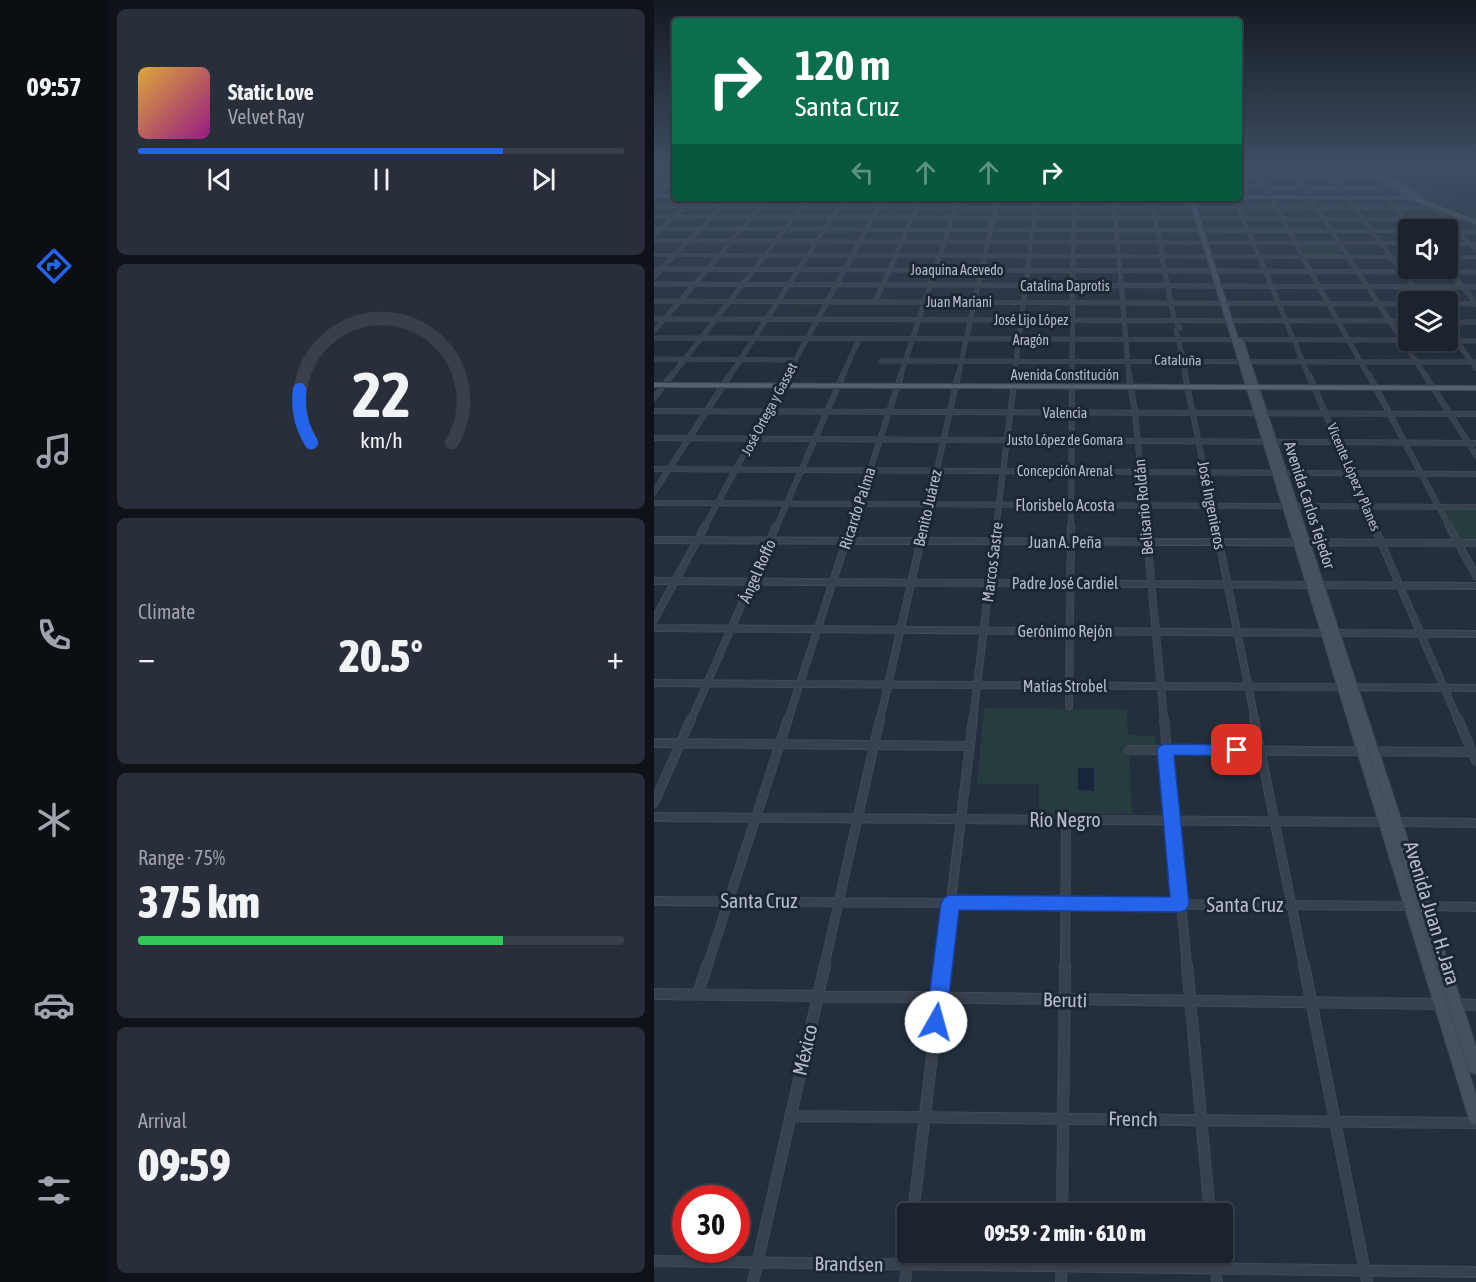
<!DOCTYPE html>
<meta charset="utf-8">
<style>
body{margin:0;font-family:"Asap Condensed",sans-serif;background:#282f3a;color:#f1f3f6;height:100vh;display:flex;flex-direction:column;font-size:22px;white-space:nowrap}
*{box-sizing:border-box;margin:0}
p{font-size:20px;color:#a0a4aa}
.icon{flex:none;width:33px;height:33px;fill:none;stroke:currentColor;stroke-width:2;stroke-linecap:round;stroke-linejoin:round}
.map{position:relative;flex:1;overflow:hidden}
.sheet{display:flex;flex-direction:column;gap:9px;padding:9px;background:#0f1319;width:546px}
.sheet>*{flex:none}
.hud{position:absolute;left:18px;top:18px;width:570px;height:183px;border-radius:6px;box-shadow:0 2px 4px #0004,0 0 0 2px #39404a;background:#0b6e4f;color:#fff;overflow:hidden}
.fabs{position:absolute;left:744px;top:219px;display:grid;gap:12px}
.fabs a{display:grid;place-items:center;width:60px;height:60px;border-radius:6px;background:#1b232e;box-shadow:0 2px 4px #0004,0 0 0 2px #39404a;font-size:30px}
.speed{position:absolute;left:18px;top:1185px;display:flex;gap:12px;font-size:30px;font-weight:700;text-align:center}
.speed>*{display:grid;place-content:center;width:78px;height:78px;border-radius:50%;background:#1b232e;box-shadow:0 2px 4px #0004,0 0 0 2px #39404a;line-height:1}
.speed .limit{border:9px solid #d22;background:#fff;color:#111}
.pin{position:absolute;display:grid;place-items:center;width:51px;height:51px;color:#fff;margin:-26px;border-radius:12px;box-shadow:0 3px 9px #0006}
.me{position:absolute;width:66px;margin:-33px;rotate:7deg;stroke-linejoin:round;filter:drop-shadow(0 0 4px #0008)}
.turn{display:flex;align-items:center;gap:21px;height:126px;padding:0 24px;font-size:27px}
.turn .icon{width:78px;height:78px;stroke-width:2.5}
.turn b{display:block;font-size:42px;line-height:51px}
.lanes{display:flex;align-items:center;height:57px;padding:0 24px;background:#0003;justify-content:center;gap:30px;direction:ltr}
.lanes .off{opacity:.35}
.big{font-size:45px;font-weight:800;line-height:1.1}
.sheet .tile{flex:1;display:flex;flex-direction:column;justify-content:center;gap:9px;min-width:0;padding:0 21px;border-radius:9px;background:#282f3a}
.sheet .dial{align-items:center;gap:0}
.dial svg{height:156px;overflow:visible;fill:none;stroke:#39404a;stroke-width:7;stroke-linecap:round;text-anchor:middle}
.dial text{fill:#f1f3f6;stroke:none}
.song{display:flex;align-items:center;gap:18px}
.cover{width:72px;height:72px;border-radius:9px;background:linear-gradient(135deg,hsl(40 70% 55%),hsl(310 70% 35%))}
.played{height:6px;border-radius:3px;background:linear-gradient(90deg,#2563eb 75%,#39404a 75%)}
.keys{display:flex;justify-content:space-around;direction:ltr}
.heat{display:flex;justify-content:space-between;align-items:center;font-size:33px;direction:ltr}
.charge{height:9px;border-radius:4px;background:linear-gradient(90deg,#34c759 75%,#39404a 0)}
.trip{position:absolute;left:243px;top:1203px;width:336px;height:60px;border-radius:6px;background:#1b232e;box-shadow:0 2px 4px #0004,0 0 0 2px #39404a;font-weight:800;line-height:60px;text-align:center}
main{display:flex;flex:1;min-height:0}
.menu{display:flex;flex-direction:column;width:108px;justify-content:space-around;align-items:center;background:#0b0e12;color:#a0a4aa}
.menu .icon{width:42px;height:42px}
.menu .current{color:#2563eb}
.menu b{font-size:27px;color:#f1f3f6}
.map>svg:first-child{display:block}
.green{fill:#263c3f}
.water{fill:#17263c}
.lines{fill:none;stroke-linecap:round;stroke-linejoin:round}
.street-far5-casing{stroke:#414a57;stroke-width:4}
.street-far4-casing{stroke:#414a57;stroke-width:5}
.street-far3-casing{stroke:#414a57;stroke-width:6}
.street-far2-casing{stroke:#414a57;stroke-width:8}
.street-far1-casing{stroke:#414a57;stroke-width:10}
.street-casing{stroke:#414a57;stroke-width:12}
.secondary-casing{stroke:#414a57;stroke-width:2}
.primary-casing{stroke:#414a57;stroke-width:2}
.street-far5{stroke:#38414e;stroke-width:3}
.street-far4{stroke:#38414e;stroke-width:4}
.street-far3{stroke:#38414e;stroke-width:4.5}
.street-far2{stroke:#38414e;stroke-width:6}
.street-far1{stroke:#38414e;stroke-width:8}
.street{stroke:#38414e;stroke-width:10}
.secondary{fill:#465061;fill-rule:evenodd}
.primary{fill:#56606e;fill-rule:evenodd}
.route{fill:#2563eb;stroke:#184099;stroke-width:1.5}
.labels{text-anchor:middle;stroke-width:6;stroke-linejoin:round;paint-order:stroke}
.far-street-label{font-size:14px;fill:#b4bcc9;stroke:#1d2633}
.street-label{font-size:16px;fill:#b4bcc9;stroke:#1d2633}
.near-street-label{font-size:20px;fill:#b4bcc9;stroke:#1d2633}
</style>
<main>
<nav class="menu">
<b>09:57</b>
<svg class="icon current" aria-label="directions" viewBox="0 0 24 24"><path d="M12 3l9 9-9 9-9-9zM9 14v-3h6M13 9l2 2-2 2"/></svg>
<svg class="icon" aria-label="music" viewBox="0 0 24 24"><path d="M9 18V5l10-2v13"/><circle cx="6" cy="18" r="3"/><circle cx="16" cy="16" r="3"/></svg>
<svg class="icon" aria-label="phone" viewBox="0 0 24 24"><path d="M5 4h4l2 5-3 2q2 4 5 5l2-3 5 2v4C11 20 4 13 5 4z"/></svg>
<svg class="icon" aria-label="climate" viewBox="0 0 24 24"><path d="M12 3v18M4 7l16 10M4 17L20 7"/></svg>
<svg class="icon" aria-label="car" viewBox="0 0 24 24"><path d="M5 17H2v-5l4-1 3-4h7l3 4 3 1v5h-3M9 17h6M6 11h13"/><circle cx="7" cy="17" r="2"/><circle cx="17" cy="17" r="2"/></svg>
<svg class="icon" aria-label="filters" viewBox="0 0 24 24"><path d="M4 7h16M4 17h16"/><circle cx="9" cy="7" r="2"/><circle cx="15" cy="17" r="2"/></svg>
</nav>
<section class="sheet">
<div class="tile">
<div class="song"><i class="cover"></i><div><b>Static Love</b><p>Velvet Ray</p></div></div>
<div class="played"></div>
<div class="keys"><svg class="icon" aria-label="previous" viewBox="0 0 24 24"><path d="M18 5L8 12l10 7zM5 5v14"/></svg><svg class="icon" aria-label="pause" viewBox="0 0 24 24"><path d="M8 5v14M16 5v14"/></svg><svg class="icon" aria-label="next" viewBox="0 0 24 24"><path d="M6 5l10 7-10 7zM19 5v14"/></svg></div>
</div>
<div class="tile dial"><svg viewBox="0 0 100 80">
<path d="M14 69A42 42 0 1 1 86 69"/>
<path d="M14 69A42 42 0 0 1 8 42" stroke="#2563eb"/>
<text x="50" y="56" font-size="32" font-weight="700">22</text>
<text x="50" y="72" font-size="11">km/h</text>
</svg></div>
<div class="tile"><p>Climate</p>
<div class="heat"><a>−</a><b class="big">20.5°</b><a>+</a></div>
</div>
<div class="tile"><p>Range · 75%</p><b class="big">375 km</b><div class="charge"></div></div>
<div class="tile"><p>Arrival</p><b class="big">09:59</b></div>
</section>
<div class="map">
<svg width="822" height="1282" viewBox="0 0 822 1282">
<rect width="100%" height="100%" fill="#242f3e"/>
<path class="green" d="M 646,244 L 683,244 L 691,256 L 652,256 Z
M 788,508 L 822,508 L 822,542 L 806,542 Z
M 330,708 L 473,709 L 474,735 L 501,736 L 502,745 L 475,745 L 478,814 L 385,814 L 385,784 L 323,784 Z"/>
<path class="water" d="M 803,171 L 822,177 L 822,205 L 780,186 L 775,178 L 780,174 Z
M 424,768 L 440,768 L 440,791 L 424,790 Z"/>
<g class="lines">
<g class="street-far5-casing">
<path id="street-far5" d="M 601,167 L 650,259
M 636,167 L 696,259
M 670,167 L 739,259
M 585,169 L 714,169
M 0,176 L 21,176
M 585,178 L 728,178
M 0,185 L 21,185
M 585,187 L 741,188
M 723,187 L 760,230
M 0,197 L 21,179
M 459,198 L 465,259
M 497,198 L 509,259
M 580,198 L 606,259
M 0,206 L 779,208
M 783,210 L 822,250
M 0,217 L 822,219
M 0,229 L 754,231
M 794,232 L 822,232
M 0,235 L 39,198
M 0,241 L 754,243
M 794,244 L 822,244
M 0,255 L 754,257
M 794,257 L 822,257
M 17,259 L 76,198
M 62,259 L 115,198
M 108,259 L 154,198
M 151,259 L 191,198
M 196,259 L 229,198
M 240,259 L 267,198
M 285,259 L 305,198
M 330,259 L 344,198
M 375,259 L 382,198
M 419,259 L 420,198"/>
</g>
<g class="street-far4-casing">
<path id="street-far4" d="M 465,258 L 475,377
M 508,258 L 520,319 L 526,328 L 522,330 C 525,345 531,364 532,377
M 606,258 L 655,377
M 649,258 L 715,377
M 695,258 L 772,377
M 738,258 L 771,302
M 0,269 L 822,272
M 796,272 L 822,303
M 0,277 L 18,258
M 0,284 L 822,287
M 0,301 L 754,304
M 221,302 L 241,258
M 794,303 L 822,304
M 0,319 L 754,321
M 794,322 L 822,322
M 794,329 L 822,368
M 0,331 L 63,258
M 0,338 L 754,340
M 770,340 L 822,341
M 0,359 L 142,360
M 227,361 L 822,362
M 17,377 L 109,258
M 75,377 L 152,258
M 132,377 L 197,258
M 188,377 L 205,339
M 246,377 L 285,258
M 304,377 L 330,258
M 360,377 L 375,258
M 418,377 L 419,258"/>
</g>
<g class="street-far3-casing">
<path id="street-far3" d="M 475,375 L 481,413 L 492,528
M 531,375 L 562,528
M 655,375 L 720,528
M 715,375 L 796,528
M 771,375 L 822,455
M 0,398 L 18,375
M 0,411 L 822,414
M 0,438 L 822,443
M 0,469 L 822,474
M 0,492 L 76,375
M 0,503 L 822,507
M 50,528 L 133,375
M 122,528 L 189,375
M 197,528 L 247,375
M 270,528 L 304,375
M 342,528 L 361,375
M 417,528 L 418,375"/>
</g>
<g class="street-far2-casing">
<path id="street-far2" d="M 492,526 L 510,720
M 562,526 L 601,720
M 720,526 L 804,720
M 795,526 L 822,576
M 0,540 L 822,543
M 0,581 L 822,586
M 0,620 L 51,526
M 0,628 L 822,634
M 0,683 L 822,688
M 415,706 L 417,526
M 37,720 L 122,526
M 134,720 L 197,526
M 226,720 L 270,526
M 319,720 L 342,526"/>
</g>
<g class="street-far1-casing">
<path id="street-far1" d="M 510,719 L 533,967
M 600,719 L 650,967
M 804,719 L 822,761
M 0,743 L 315,746
M 475,750 L 819,752
M 0,803 L 37,719
M 0,817 L 731,822
M 742,822 L 822,823
M 0,901 L 758,906
M 769,906 L 822,907
M 53,967 L 134,719
M 170,967 L 226,719
M 289,967 L 319,719
M 411,967 L 412,820"/>
</g>
<g class="street-casing">
<path id="street" d="M 533,965 L 556,1214
M 650,965 L 713,1282
M 0,994 L 788,1004
M 44,994 L 53,965
M 802,1004 L 822,1005
M 136,1116 L 822,1123
M 259,1214 L 289,965
M 408,1214 L 411,965
M 560,1252 L 563,1282
M 0,1261 L 822,1272
M 99,1282 L 171,965
M 251,1282 L 255,1252
M 407,1282 L 408,1252"/>
</g>
<g class="secondary-casing">
<path id="secondary" d="M 708,167 L 712,167 L 757,197 L 764,197 L 719,167 L 723,167 L 770,198 L 761,199 L 822,222 L 822,224 L 755,199 L 584,198 L 585,196 L 751,197 Z
M 0,195 L 21,195 L 21,197 L 0,197 Z
M 535,198 L 539,198 L 584,339 L 586,338 L 589,340 L 822,1047 L 822,1074 L 817,1072 L 815,1068 L 645,533 L 822,1095 L 822,1125 L 817,1123 L 815,1118 Z"/>
</g>
<g class="primary-casing">
<path id="primary" d="M 712,167 L 716,167 L 765,199 L 822,220 L 822,222 L 763,201 Z
M 0,383 L 822,386 L 822,390 L 0,387 Z"/>
</g>
<use href="#street-far5" class="street-far5"/>
<use href="#street-far4" class="street-far4"/>
<use href="#street-far3" class="street-far3"/>
<use href="#street-far2" class="street-far2"/>
<use href="#street-far1" class="street-far1"/>
<use href="#street" class="street"/>
<use href="#secondary" class="secondary"/>
<use href="#primary" class="primary"/>
</g>
<linearGradient id="sky" x2="0" y2="1"><stop stop-color="#141a22"/><stop offset="0.48" stop-color="#3f4d63"/><stop offset="1" stop-color="#3f4d63" stop-opacity="0"/></linearGradient>
<rect width="822" height="346" fill="url(#sky)"/>
<path class="route" d="M 511,744 L 583,745 L 589,747 L 591,750 L 589,754 L 583,756 L 520,755 L 535,904 L 532,910 L 526,912 L 305,910 L 292,1022 L 289,1028 L 282,1031 L 275,1028 L 272,1022 L 287,903 L 290,898 L 296,895 L 516,897 L 503,749 L 506,746 Z"/>
<g class="labels">
<g class="far-street-label">
<text x="303" y="275">Joaquina Acevedo</text>
<text x="411" y="291">Catalina Daprotis</text>
<text x="305" y="307">Juan Mariani</text>
<text x="377" y="325">José Lijo López</text>
<text x="377" y="345">Aragón</text>
<text transform="translate(524 360) rotate(1)" y="5">Cataluña</text>
<text x="411" y="380">Avenida Constitución</text>
<text transform="translate(115 409) rotate(-62)" y="5">José Ortega y Gasset</text>
<text x="411" y="418">Valencia</text>
<text x="411" y="445">Justo López de Gomara</text>
<text x="411" y="476">Concepción Arenal</text>
<text transform="translate(700 477) rotate(67)" y="5">Vicente López y Planes</text>
</g>
<g class="street-label">
<text x="411" y="511">Florisbelo Acosta</text>
<text transform="translate(558 505) rotate(79)" y="6">José Ingenieros</text>
<text transform="translate(656 505) rotate(72)" y="6">Avenida Carlos Tejedor</text>
<text transform="translate(489 507) rotate(-95)" y="6">Belisario Roldán</text>
<text transform="translate(203 508) rotate(-72)" y="6">Ricardo Palma</text>
<text transform="translate(273 508) rotate(-77)" y="6">Benito Juárez</text>
<text x="411" y="548">Juan A. Peña</text>
<text transform="translate(338 562) rotate(-83)" y="6">Marcos Sastre</text>
<text transform="translate(103 571) rotate(-66)" y="6">Ángel Roffo</text>
<text x="411" y="589">Padre José Cardiel</text>
<text x="411" y="637">Gerónimo Rejón</text>
<text x="411" y="692">Matías Strobel</text>
</g>
<g class="near-street-label">
<text x="411" y="827">Río Negro</text>
<text x="105" y="908">Santa Cruz</text>
<text x="591" y="912">Santa Cruz</text>
<text transform="translate(778 913) rotate(73)" y="7">Avenida Juan H. Jara</text>
<text transform="translate(411 1000) rotate(1)" y="7">Beruti</text>
<text transform="translate(151 1050) rotate(-77)" y="7">México</text>
<text transform="translate(479 1119) rotate(1)" y="7">French</text>
<text transform="translate(195 1264) rotate(1)" y="7">Brandsen</text>
</g>
</g>
</svg>
<div class="fabs">
<a><svg class="icon" aria-label="sound" viewBox="0 0 24 24"><path d="M4 9h4l5-4v14l-5-4H4zM17 9q2 3 0 6"/></svg></a>
<a><svg class="icon" aria-label="layers" viewBox="0 0 24 24"><path d="M12 4l9 5-9 5-9-5zM3 14l9 5 9-5"/></svg></a>
</div>
<div class="speed"><div class="limit">30</div></div>
<div class="pin" style="left:583px;top:750px;background:#d93025"><svg class="icon" aria-label="arrive" viewBox="0 0 24 24"><path d="M6 21V4h12l-3 4 3 4H6"/></svg></div>
<svg class="me" style="left:282px;top:1022px" viewBox="-20 -20 40 40"><circle r="19" fill="#fff"/><path d="M0-13L10 11 0 6-10 11z" fill="#2563eb"/></svg>
<div class="trip">09:59 · 2 min · 610 m</div>
<div class="hud">
<div class="turn"><svg class="icon" aria-label="right" viewBox="0 0 24 24"><path d="M7 20v-9h11M14 6l5 5-5 5"/></svg><div><b>120 m</b>Santa Cruz</div></div>
<div class="lanes"><svg class="icon off" aria-label="left" viewBox="0 0 24 24"><path d="M17 20v-9H6M10 6l-5 5 5 5"/></svg><svg class="icon off" aria-label="ahead" viewBox="0 0 24 24"><path d="M12 20V5M6 11l6-6 6 6"/></svg><svg class="icon off" aria-label="ahead" viewBox="0 0 24 24"><path d="M12 20V5M6 11l6-6 6 6"/></svg><svg class="icon" aria-label="right" viewBox="0 0 24 24"><path d="M7 20v-9h11M14 6l5 5-5 5"/></svg></div>
</div>
</div>
</main>
